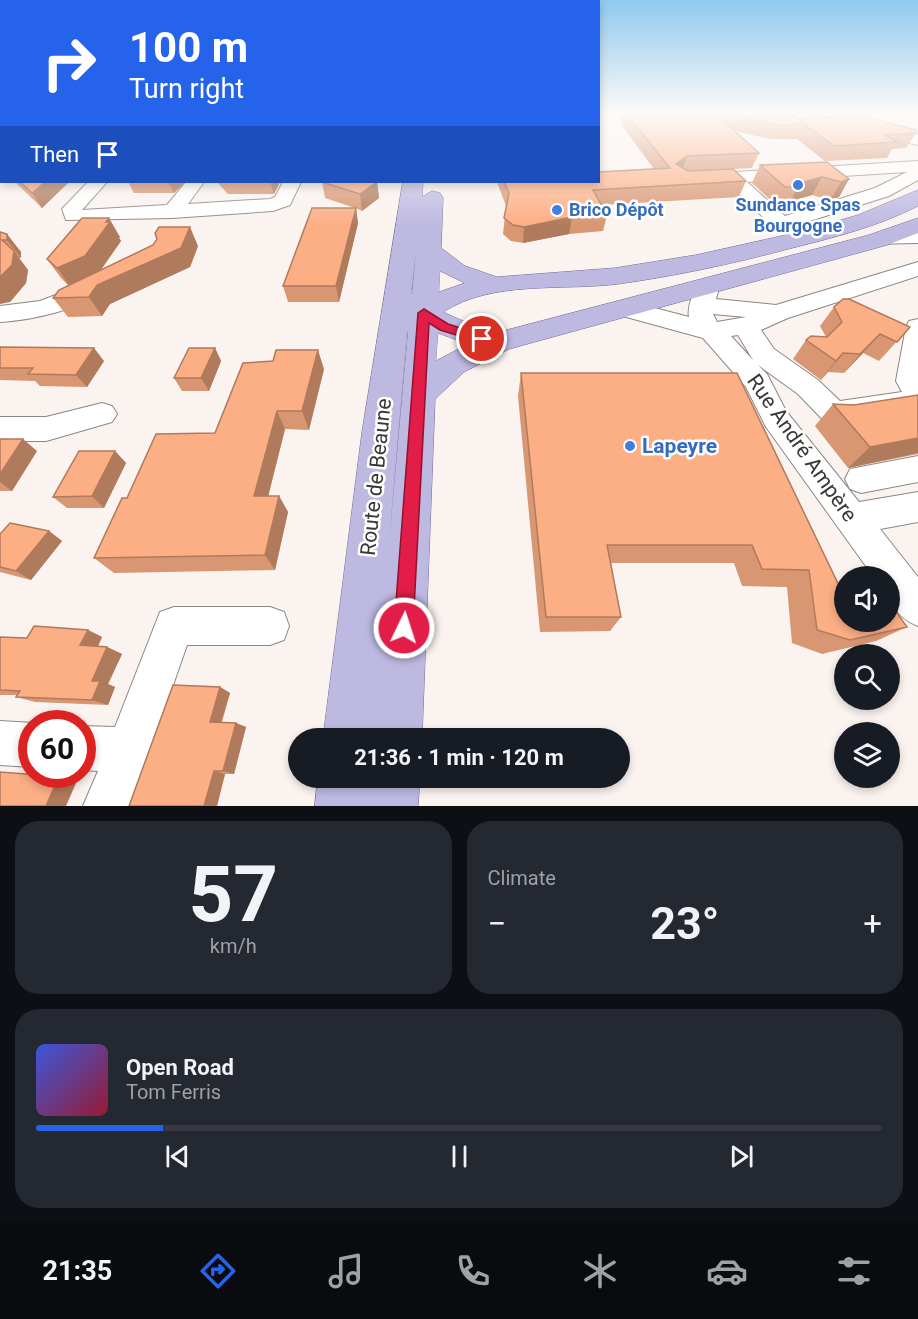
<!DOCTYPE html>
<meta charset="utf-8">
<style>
body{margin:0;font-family:Roboto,sans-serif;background:#242831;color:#f1f3f6;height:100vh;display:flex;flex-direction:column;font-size:22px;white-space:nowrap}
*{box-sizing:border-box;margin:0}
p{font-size:20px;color:#9ea1a6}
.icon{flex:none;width:33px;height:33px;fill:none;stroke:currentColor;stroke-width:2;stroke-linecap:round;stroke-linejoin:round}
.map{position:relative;height:806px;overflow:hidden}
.side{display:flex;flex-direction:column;gap:15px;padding:15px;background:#0d0f14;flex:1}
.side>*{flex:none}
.banner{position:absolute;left:0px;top:0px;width:600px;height:183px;box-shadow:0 3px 9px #0003;background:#2563eb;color:#fff;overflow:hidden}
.controls{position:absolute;left:834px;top:566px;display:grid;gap:12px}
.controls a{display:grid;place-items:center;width:66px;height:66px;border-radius:50%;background:#171b24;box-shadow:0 3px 9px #0003;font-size:30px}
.speed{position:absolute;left:18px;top:710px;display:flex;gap:12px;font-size:30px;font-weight:700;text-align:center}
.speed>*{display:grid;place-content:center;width:78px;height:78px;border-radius:50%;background:#171b24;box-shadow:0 3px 9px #0003;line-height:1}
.speed .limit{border:9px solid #d22;background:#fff;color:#111}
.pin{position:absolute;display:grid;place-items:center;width:51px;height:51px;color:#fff;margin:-26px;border:3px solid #fff;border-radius:50%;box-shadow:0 2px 6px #0007}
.me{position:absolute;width:66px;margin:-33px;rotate:4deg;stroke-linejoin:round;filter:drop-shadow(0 0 4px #0008)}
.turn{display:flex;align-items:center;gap:21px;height:126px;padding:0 30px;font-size:27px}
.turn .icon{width:78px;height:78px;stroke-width:2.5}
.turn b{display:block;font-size:42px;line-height:51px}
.then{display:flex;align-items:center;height:57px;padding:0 30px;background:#0003;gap:12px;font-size:22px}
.big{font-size:45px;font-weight:700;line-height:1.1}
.side .widget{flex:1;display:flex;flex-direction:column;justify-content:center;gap:9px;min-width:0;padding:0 21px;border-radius:24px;background:#242831}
.side .dial{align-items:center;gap:0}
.dial b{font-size:78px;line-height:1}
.song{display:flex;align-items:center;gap:18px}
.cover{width:72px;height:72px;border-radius:9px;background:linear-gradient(135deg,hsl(230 70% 55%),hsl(350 70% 35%))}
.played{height:6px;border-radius:3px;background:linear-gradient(90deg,#2563eb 15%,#363941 15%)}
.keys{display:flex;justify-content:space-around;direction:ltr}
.heat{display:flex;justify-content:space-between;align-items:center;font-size:33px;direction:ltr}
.side .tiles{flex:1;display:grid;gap:15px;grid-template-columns:1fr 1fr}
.widget:last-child{grid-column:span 2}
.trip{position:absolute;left:288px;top:728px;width:342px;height:60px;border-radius:30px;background:#171b24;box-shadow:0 3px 9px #0003;font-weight:700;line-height:60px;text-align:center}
.tab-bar{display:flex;height:96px;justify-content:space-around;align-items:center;background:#090b0e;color:#9ea1a6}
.tab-bar .icon{width:42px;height:42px}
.tab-bar .selected{color:#2563eb}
.tab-bar b{font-size:27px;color:#f1f3f6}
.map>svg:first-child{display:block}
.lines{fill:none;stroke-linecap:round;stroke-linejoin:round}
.minor-casing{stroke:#8d8784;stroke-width:2}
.major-casing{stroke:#736d98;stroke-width:1}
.minor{fill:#fff;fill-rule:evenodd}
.major{fill:#beb9e1;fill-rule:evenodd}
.wall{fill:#d99672}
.shaded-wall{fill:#b07a5c}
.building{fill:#fcae84;stroke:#b07a5c;stroke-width:1.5}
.route{fill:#e11d48;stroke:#92132f;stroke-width:1.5}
.shop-dot{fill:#3f7fe0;stroke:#fff;stroke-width:2}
.labels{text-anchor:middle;stroke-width:5;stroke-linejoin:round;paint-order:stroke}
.far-shop-label{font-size:18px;font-weight:bold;fill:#366cbe;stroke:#fff}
.shop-label{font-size:21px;font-weight:bold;fill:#366cbe;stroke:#fff;text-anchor:start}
.street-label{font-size:21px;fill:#3a3736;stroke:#fff}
</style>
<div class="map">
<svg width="918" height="806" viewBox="0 0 918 806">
<rect width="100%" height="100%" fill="#faf3f0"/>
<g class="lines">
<g class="minor-casing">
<path id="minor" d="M 842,113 C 872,113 889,129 918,135 L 918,145 L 893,139 Z
M 918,161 L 918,180 L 889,196 L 781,230 L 774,228 L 728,183 L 702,184 L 693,179 L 702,174 ZM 907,172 L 875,188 L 785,216 L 747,182 Z
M 88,182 L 107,182 L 82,210 L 167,205 L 186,182 L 204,182 L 188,204 L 270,199 L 275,197 L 283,182 L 301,182 L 290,205 L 273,211 L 172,218 L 66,220 L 62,209 Z
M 918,231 L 918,243 L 871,244 L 868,240 L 871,236 Z
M 918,262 L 918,276 L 788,318 L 761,330 L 774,349 L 818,380 L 840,401 L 902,392 L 896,381 L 906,327 L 909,321 L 918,319 L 918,411 L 834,424 L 824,421 L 798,394 L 758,365 L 767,374 L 786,411 L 859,502 L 918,492 L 918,522 L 880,529 L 918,577 L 918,626 C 893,616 890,601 890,576 L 873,576 L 766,427 L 746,387 L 703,338 L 619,315 L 616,309 L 619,303 L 628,301 L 689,317 C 687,307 693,292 699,283 L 715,283 L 719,288 L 716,299 L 776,305 ZM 713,314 L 746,317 L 717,322 ZM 738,335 L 753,360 L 731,336 Z
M 92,281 L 100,283 L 104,288 C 89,309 25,321 0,322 L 0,306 L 40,301 Z
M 102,403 L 112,406 L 117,414 L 112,422 L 46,441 L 0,441 L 0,417 L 46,417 Z
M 918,456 L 918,482 L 861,493 L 850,489 L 845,479 L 850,469 Z
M 174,607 L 270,607 L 284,612 L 289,626 L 284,640 L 270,645 L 187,645 L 131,806 L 83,806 L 98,771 L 82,770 L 82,726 L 115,727 L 160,612 Z
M 0,721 L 33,723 L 32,767 L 0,765 Z"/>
</g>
<g class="major-casing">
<path id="major" d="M 403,182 L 423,182 L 422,197 L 432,191 L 440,193 L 443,198 L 441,248 L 465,266 L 497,277 L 615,268 L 696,255 L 804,231 L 858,215 L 918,190 L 918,206 C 877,227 832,238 788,249 C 732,264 675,276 618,284 C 561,291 493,280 443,312 L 472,325 L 499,332 L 869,235 L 918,218 L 918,233 L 887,245 L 509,349 L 464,372 L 435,399 L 422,738 L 323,738 L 362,432 ZM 416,252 L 412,294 L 411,294 ZM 440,271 L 465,283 L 439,292 ZM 407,332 L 408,332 L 388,554 ZM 438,333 L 468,344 L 436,361 Z
M 318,777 L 420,777 L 418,806 L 315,806 Z"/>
</g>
<use href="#minor" class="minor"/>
<use href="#major" class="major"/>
</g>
<path class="wall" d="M 622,113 L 790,113 L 798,119 L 916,133 L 906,148 L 892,149 L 887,158 L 825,161 L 797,139 L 771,139 L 735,131 L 759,153 L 752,168 L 733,169 L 746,181 L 739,197 L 601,205 L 607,215 L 603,231 L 569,234 L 523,243 L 511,241 L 503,234 L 506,206 L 497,182 L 598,182 L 654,169 L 620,123 Z
M 760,165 L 849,179 L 839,197 L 830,200 L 812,195 L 791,201 L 789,205 L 776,205 L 752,183 Z
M 15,182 L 69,182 L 42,208 Z
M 128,182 L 185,182 L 174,193 L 134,193 Z
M 217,182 L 280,182 L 274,194 L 228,194 Z
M 322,182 L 377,182 L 379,198 L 362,211 L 356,208 L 358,223 L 339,302 L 288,302 L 283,286 L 355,208 L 325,198 Z
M 0,232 L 21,252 L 21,258 L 19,258 L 28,270 L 26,283 L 10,302 Z
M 120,237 L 119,238 L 121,241 L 101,270 L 198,246 L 190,267 L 110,304 L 102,316 L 68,317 L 53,298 L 68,285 L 61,278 L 47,259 Z
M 834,307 L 910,327 L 879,361 L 863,353 L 844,373 L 828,372 L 821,380 L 793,359 L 806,340 L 826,337 L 820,326 Z
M 0,347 L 104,361 L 87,387 L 40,386 L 35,381 L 0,380 Z
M 215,348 L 221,361 L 209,391 L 182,391 L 174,378 Z
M 324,369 L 309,430 L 285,429 L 268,496 L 279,496 L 288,512 L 275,570 L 114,573 L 94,558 L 215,433 Z
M 521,373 L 737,373 L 844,621 L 907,627 L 876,641 L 822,654 L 792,643 L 787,587 L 742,586 L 734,563 L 611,563 L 621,617 L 610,631 L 540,632 L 518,396 Z
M 918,395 L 918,454 L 848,468 L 815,426 L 833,404 L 854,405 Z
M 0,439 L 37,451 L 12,491 L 0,491 Z
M 115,451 L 126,463 L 104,508 L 67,508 L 53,497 Z
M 49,531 L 62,541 L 31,580 L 0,572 L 0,534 Z
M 88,630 L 102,637 L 98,646 L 107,647 L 122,654 L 108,684 L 115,687 L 108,705 L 35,702 L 16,697 L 17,695 L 0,695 L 0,637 L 27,638 Z
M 220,687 L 230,693 L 222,722 L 236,723 L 246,727 L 234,774 L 225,774 L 217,806 L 129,806 Z"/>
<path class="shaded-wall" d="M 687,156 L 682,172 L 676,164 Z
M 822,177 L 812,195 L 791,201 L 800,183 Z
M 849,179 L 839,197 L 830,200 L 841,182 Z
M 45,182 L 69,182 L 42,208 L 32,193 Z
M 168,182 L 185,182 L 174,193 Z
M 270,182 L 280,182 L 274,194 Z
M 377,182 L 379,198 L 362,211 L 360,194 Z
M 356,208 L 358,223 L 339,302 L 336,286 Z
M 572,217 L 569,234 L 523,243 L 524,227 Z
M 109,218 L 120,237 L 119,238 L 121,241 L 97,275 L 71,288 L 57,268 Z
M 190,227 L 198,246 L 190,267 L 110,304 L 102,316 L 89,297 L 97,285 Z
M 7,234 L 21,252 L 21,258 L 7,240 Z
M 14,251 L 28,270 L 26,283 L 10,302 L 0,304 L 0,277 Z
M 880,334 L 863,353 L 844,373 L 860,354 Z
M 94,348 L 104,361 L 87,387 L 76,375 Z
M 215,348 L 221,361 L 209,391 L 201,378 Z
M 318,350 L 324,369 L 309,430 L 302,411 Z
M 843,353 L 828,372 L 821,380 L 836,361 Z
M 277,411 L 285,429 L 264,513 L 254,496 Z
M 918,438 L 918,453 L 848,468 L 870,447 Z
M 23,439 L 37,451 L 12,491 L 0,482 L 0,474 Z
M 115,451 L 126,463 L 104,508 L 92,496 Z
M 279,496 L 288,512 L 275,570 L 265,555 Z
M 49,531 L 62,541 L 31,580 L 16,571 Z
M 88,630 L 102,637 L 95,653 L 80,645 Z
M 107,647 L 122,654 L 108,684 L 115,687 L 108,705 L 92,700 L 92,681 Z
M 220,687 L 230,693 L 220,726 L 210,722 Z
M 236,723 L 246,727 L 234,774 L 223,771 Z
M 214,771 L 225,774 L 217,806 L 204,806 Z
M 60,774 L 80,774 L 66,806 L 46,806 Z"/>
<path class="building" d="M 0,113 L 2,113 L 2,163 L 0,162 Z
M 626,113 L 715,113 L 759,153 L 687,156 L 676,164 L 688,171 L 733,169 L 746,181 L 593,190 L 607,215 L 572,217 L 524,227 L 513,225 L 504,218 L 509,193 L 504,182 L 598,182 L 598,172 L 670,168 Z
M 724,113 L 790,113 L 798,119 L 860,115 L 916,130 L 916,133 L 885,135 L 897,142 L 834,146 L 799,120 L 805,124 L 778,125 Z
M 827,162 L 849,179 L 841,182 L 822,177 L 800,183 L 798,187 L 785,187 L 760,165 Z
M 20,182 L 45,182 L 32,193 Z
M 322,182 L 377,182 L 360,194 Z
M 312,208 L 356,208 L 336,286 L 283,286 Z
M 82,218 L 109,218 L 106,222 L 110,222 L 85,256 L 57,268 L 47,259 Z
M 159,227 L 190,227 L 181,248 L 97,285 L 89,297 L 53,298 L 59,290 L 153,245 L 157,239 L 155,233 Z
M 0,232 L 7,234 L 7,240 L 2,240 L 14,251 L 12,265 L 0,277 Z
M 843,299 L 849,299 L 910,327 L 897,342 L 880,334 L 860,354 L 843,353 L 836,361 L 806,340 L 811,336 L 827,337 L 842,322 L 834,307 Z
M 0,347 L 94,348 L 76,375 L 28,374 L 33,368 L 0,368 Z
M 189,348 L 215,348 L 201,378 L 174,378 Z
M 276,350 L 318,350 L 302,411 L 277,411 L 254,496 L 279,496 L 265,555 L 94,558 L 122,498 L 127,498 L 156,434 L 215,433 L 243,363 L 273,361 Z
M 521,373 L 737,373 L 844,596 L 844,621 L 890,621 L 890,603 L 907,627 L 850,640 L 817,630 L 809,570 L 762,569 L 752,545 L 607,545 L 621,617 L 546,617 Z
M 918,395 L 918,438 L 870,447 L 833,404 L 854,405 Z
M 0,439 L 23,439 L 0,474 Z
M 79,451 L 115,451 L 92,496 L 53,497 Z
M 10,523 L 49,531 L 16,571 L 0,567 L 0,534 Z
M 34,626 L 88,630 L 80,645 L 107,647 L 92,681 L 100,681 L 92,700 L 16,697 L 20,691 L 0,690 L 0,637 L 27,638 Z
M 173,685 L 220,687 L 210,722 L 236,723 L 223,771 L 214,771 L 204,806 L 129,806 Z
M 0,772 L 40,775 L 60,774 L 46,806 L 0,806 Z"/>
<linearGradient id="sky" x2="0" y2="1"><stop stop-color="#90c9ef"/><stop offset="0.5" stop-color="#fdfaf8"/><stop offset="1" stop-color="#fdfaf8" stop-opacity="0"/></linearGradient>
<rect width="918" height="226" fill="url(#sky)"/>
<path class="route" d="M 424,309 L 448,324 L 486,336 L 488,339 L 482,343 L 440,330 L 429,323 L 413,628 L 410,635 L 404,637 L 397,635 L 394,628 L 418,313 Z"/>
<g class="shop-dot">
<circle cx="798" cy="185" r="6"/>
<circle cx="557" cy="210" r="6"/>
<circle cx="630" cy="446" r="6"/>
</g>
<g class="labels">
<g class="far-shop-label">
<text x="798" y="211">Sundance Spas<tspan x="798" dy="21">Bourgogne</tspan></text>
<text x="569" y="216" text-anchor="start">Brico Dépôt</text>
</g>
<g class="shop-label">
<text x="642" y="453">Lapeyre</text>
</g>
<g class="street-label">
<text transform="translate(802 448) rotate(55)" y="7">Rue André Ampère</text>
<text transform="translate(376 477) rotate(-84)" y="7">Route de Beaune</text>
</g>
</g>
</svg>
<div class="controls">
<a><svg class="icon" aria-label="sound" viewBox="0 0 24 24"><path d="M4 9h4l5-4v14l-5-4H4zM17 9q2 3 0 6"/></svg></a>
<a><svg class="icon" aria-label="search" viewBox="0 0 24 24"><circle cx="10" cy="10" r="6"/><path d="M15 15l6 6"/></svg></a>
<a><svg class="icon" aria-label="layers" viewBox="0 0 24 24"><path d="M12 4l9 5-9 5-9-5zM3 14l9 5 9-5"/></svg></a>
</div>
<div class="speed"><div class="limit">60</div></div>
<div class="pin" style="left:482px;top:339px;background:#d93025"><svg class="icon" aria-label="arrive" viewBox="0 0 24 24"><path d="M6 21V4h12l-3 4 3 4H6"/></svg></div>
<svg class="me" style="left:404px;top:628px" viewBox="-20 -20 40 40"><circle r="17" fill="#e11d48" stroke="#fff" stroke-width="3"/><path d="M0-11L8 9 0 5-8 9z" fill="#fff"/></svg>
<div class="trip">21:36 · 1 min · 120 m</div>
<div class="banner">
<div class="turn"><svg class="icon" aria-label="right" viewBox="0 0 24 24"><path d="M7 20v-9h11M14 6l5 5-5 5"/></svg><div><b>100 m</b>Turn right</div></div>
<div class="then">Then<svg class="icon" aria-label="arrive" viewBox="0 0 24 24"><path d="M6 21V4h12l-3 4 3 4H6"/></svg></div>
</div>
</div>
<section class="side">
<div class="tiles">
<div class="widget dial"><b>57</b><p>km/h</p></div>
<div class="widget"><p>Climate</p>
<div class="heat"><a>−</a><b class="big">23°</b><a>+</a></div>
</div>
<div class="widget">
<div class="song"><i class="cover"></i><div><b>Open Road</b><p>Tom Ferris</p></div></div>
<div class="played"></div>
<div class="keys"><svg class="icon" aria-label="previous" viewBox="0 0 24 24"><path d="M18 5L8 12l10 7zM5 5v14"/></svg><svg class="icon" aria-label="pause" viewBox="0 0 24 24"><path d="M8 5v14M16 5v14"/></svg><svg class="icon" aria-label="next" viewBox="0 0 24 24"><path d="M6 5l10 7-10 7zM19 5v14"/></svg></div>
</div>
</div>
</section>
<nav class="tab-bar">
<b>21:35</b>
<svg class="icon selected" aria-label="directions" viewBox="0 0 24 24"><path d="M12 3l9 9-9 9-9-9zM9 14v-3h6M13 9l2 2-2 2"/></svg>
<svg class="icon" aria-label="music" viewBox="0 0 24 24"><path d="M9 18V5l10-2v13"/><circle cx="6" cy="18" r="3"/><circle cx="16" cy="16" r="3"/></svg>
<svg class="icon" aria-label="phone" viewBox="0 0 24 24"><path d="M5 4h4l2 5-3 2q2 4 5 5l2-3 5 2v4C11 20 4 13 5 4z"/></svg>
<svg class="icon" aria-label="climate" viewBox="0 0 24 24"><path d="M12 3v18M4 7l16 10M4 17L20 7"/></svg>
<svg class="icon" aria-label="car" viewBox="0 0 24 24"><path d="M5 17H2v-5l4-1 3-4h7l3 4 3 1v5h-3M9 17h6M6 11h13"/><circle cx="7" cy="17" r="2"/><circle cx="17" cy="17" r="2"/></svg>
<svg class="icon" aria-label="filters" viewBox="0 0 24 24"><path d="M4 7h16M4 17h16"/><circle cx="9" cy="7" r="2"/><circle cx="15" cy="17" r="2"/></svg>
</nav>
